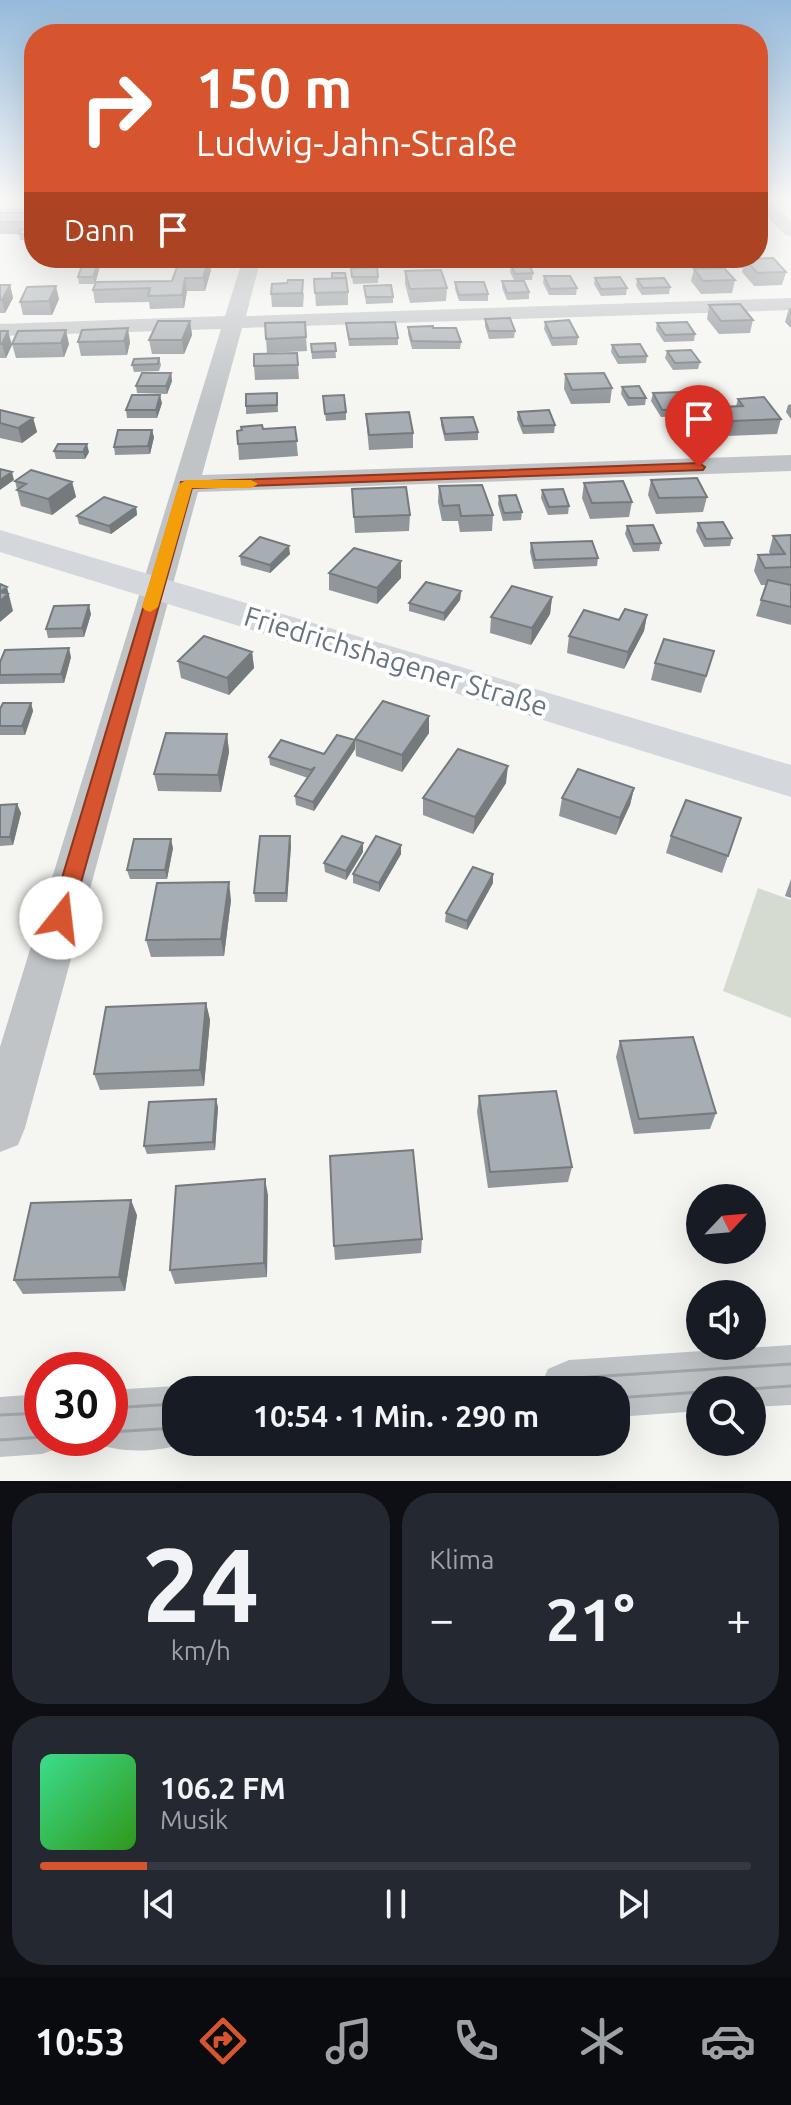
<!DOCTYPE html>
<html lang="de">
<meta charset="utf-8">
<style>
body{margin:0;font-family:Ubuntu,sans-serif;background:#242831;color:#f1f3f6;height:100vh;display:flex;flex-direction:column;font-size:30px;white-space:nowrap}
*{box-sizing:border-box;margin:0}
p{font-size:26px;color:#9ea1a6}
.icon{flex:none;width:44px;height:44px;fill:none;stroke:currentColor;stroke-width:2;stroke-linecap:round;stroke-linejoin:round}
.map{position:relative;height:1481px;overflow:hidden}
.details{display:flex;flex-direction:column;gap:12px;padding:12px;background:#0d0f14;flex:1}
.details>*{flex:none}
.guide{position:absolute;left:24px;top:24px;width:744px;height:244px;border-radius:32px;box-shadow:0 8px 32px #0002;background:#d7552e;color:#fff;overflow:hidden}
.needle{width:52px;rotate:64deg}
.buttons{position:absolute;left:686px;top:1184px;display:grid;gap:16px}
.buttons a{display:grid;place-items:center;width:80px;height:80px;border-radius:50%;background:#171b24;box-shadow:0 8px 32px #0002;font-size:40px}
.speed{position:absolute;left:24px;top:1352px;display:flex;gap:16px;font-size:40px;font-weight:700;text-align:center}
.speed>*{display:grid;place-content:center;width:104px;height:104px;border-radius:50%;background:#171b24;box-shadow:0 8px 32px #0002;line-height:1}
.speed .limit{border:12px solid #d22;background:#fff;color:#111}
.pin{position:absolute;display:grid;place-items:center;width:68px;height:68px;color:#fff;margin:-82px -34px;border-radius:50% 50% 50% 0;rotate:-45deg;box-shadow:0 0 8px #0007}
.pin .icon{rotate:45deg}
.me{position:absolute;width:88px;margin:-44px;rotate:16deg;stroke-linejoin:round;filter:drop-shadow(0 0 6px #0008)}
.turn{display:flex;align-items:center;gap:28px;height:168px;padding:0 40px;font-size:36px}
.turn .icon{width:104px;height:104px;stroke-width:2.5}
.turn b{display:block;font-size:56px;line-height:68px}
.then{display:flex;align-items:center;height:76px;padding:0 40px;background:#0003;gap:16px;font-size:30px}
.big{font-size:60px;font-weight:700;line-height:1.1}
.details .card{flex:1;display:flex;flex-direction:column;justify-content:center;gap:12px;min-width:0;padding:0 28px;border-radius:32px;background:#242831}
.details .dial{align-items:center;gap:0}
.dial b{font-size:104px;line-height:1}
.song{display:flex;align-items:center;gap:24px}
.cover{width:96px;height:96px;border-radius:12px;background:linear-gradient(135deg,hsl(150 70% 55%),hsl(110 70% 35%))}
.played{height:8px;border-radius:4px;background:linear-gradient(90deg,#d7552e 15%,#363941 15%)}
.keys{display:flex;justify-content:space-around;direction:ltr}
.heat{display:flex;justify-content:space-between;align-items:center;font-size:44px;direction:ltr}
.details .tiles{flex:1;display:grid;gap:12px;grid-template-columns:1fr 1fr}
.card:last-child{grid-column:span 2}
.trip{position:absolute;left:162px;top:1376px;width:468px;height:80px;border-radius:32px;background:#171b24;box-shadow:0 8px 32px #0002;font-weight:700;line-height:80px;text-align:center}
.tab-bar{display:flex;height:128px;justify-content:space-around;align-items:center;background:#090b0e;color:#9ea1a6}
.tab-bar .icon{width:56px;height:56px}
.tab-bar .selected{color:#d7552e}
.tab-bar b{font-size:36px;color:#f1f3f6}
.map>svg:first-child{display:block}
.green{fill:#d6dbd2}
.lines{fill:none;stroke-linecap:round;stroke-linejoin:round}
.minor{fill:#c0c4c7;fill-rule:evenodd}
.major{fill:#d4d8dc;fill-rule:evenodd}
.tram{stroke:#9fa5aa;stroke-width:3}
.wall{fill:#90969a}
.shaded-wall{fill:#757a7d}
.building{fill:#a7aeb3;stroke:#757a7d;stroke-width:2}
.route{fill:#d7552e;stroke:#8c371e;stroke-width:2}
.slow{fill:#f59e0b}
.labels{text-anchor:middle;stroke-width:8;stroke-linejoin:round;paint-order:stroke}
.street-label{font-size:28px;fill:#657480;stroke:#fff}
</style>
<div class="map">
<svg width="791" height="1481" viewBox="0 0 791 1481">
<rect width="100%" height="100%" fill="#f5f5f1"/>
<path class="green" d="M 758,888 L 791,900 L 791,1018 L 723,991 Z"/>
<g class="lines">
<path class="minor" d="M 758,200 L 769,200 L 791,221 L 791,236 L 785,235 L 758,207 Z
M 0,208 L 34,208 L 34,218 L 0,218 Z
M 243,258 L 261,258 L 246,316 L 791,298 L 791,310 L 242,328 L 202,475 L 791,455 L 791,471 L 198,492 L 25,1128 L 18,1145 L 0,1152 L 0,1047 L 221,329 L 0,336 L 0,324 L 225,316 Z
M 791,1345 L 791,1405 L 752,1407 L 752,1390 L 700,1390 L 700,1411 L 616,1417 L 616,1390 L 539,1390 L 548,1369 L 569,1360 Z
M 176,1386 L 186,1390 L 176,1390 L 176,1442 L 186,1442 C 158,1454 116,1453 89,1441 L 87,1438 L 110,1438 L 110,1390 Z
M 42,1394 L 42,1438 L 67,1438 L 64,1446 L 42,1454 L 0,1457 L 0,1397 Z"/>
<path class="major" d="M 0,530 L 791,765 L 791,797 L 0,552 Z"/>
<path class="tram" d="M 390,1390 L 791,1364
M 736,1390 L 791,1386
M 616,1398 L 700,1392
M 110,1408 L 176,1404
M 0,1415 L 42,1413
M 110,1432 L 176,1428
M 0,1440 L 42,1437"/>
</g>
<path class="wall" d="M 0,213 L 32,224 L 29,229 L 34,232 L 32,240 L 20,240 L 19,234 L 0,234 Z
M 287,258 L 305,258 L 306,264 L 287,264 Z
M 316,258 L 327,258 L 327,267 L 316,267 Z
M 456,258 L 470,258 L 470,265 L 458,266 Z
M 703,258 L 750,258 L 750,259 L 786,272 L 782,285 L 754,286 L 742,272 L 743,268 L 725,268 L 735,280 L 732,293 L 701,294 L 691,281 L 694,269 L 710,268 Z
M 99,260 L 100,266 L 95,284 L 79,284 L 78,277 Z
M 511,265 L 533,273 L 532,280 L 514,280 L 510,272 Z
M 351,268 L 378,277 L 378,283 L 353,284 Z
M 211,270 L 205,291 L 187,291 L 184,308 L 150,309 L 149,302 L 95,303 L 93,290 L 172,281 Z
M 405,271 L 447,288 L 446,301 L 410,303 L 405,284 Z
M 544,276 L 577,288 L 576,295 L 549,295 L 543,283 Z
M 332,278 L 348,292 L 348,305 L 316,306 L 314,279 Z
M 595,278 L 627,288 L 626,295 L 601,296 L 594,284 Z
M 637,279 L 670,287 L 669,294 L 642,295 L 636,286 Z
M 502,281 L 529,292 L 529,299 L 507,300 L 502,288 Z
M 455,282 L 488,294 L 488,301 L 459,301 L 455,289 Z
M 0,285 L 10,285 L 13,298 L 5,313 L 0,313 Z
M 364,286 L 393,297 L 393,303 L 366,304 Z
M 304,293 L 303,307 L 272,307 L 271,294 Z
M 59,299 L 52,315 L 23,315 L 20,302 Z
M 709,305 L 753,320 L 750,333 L 719,334 L 707,319 Z
M 789,308 L 791,308 L 791,328 L 785,322 Z
M 485,319 L 515,331 L 514,338 L 489,339 L 485,326 Z
M 190,321 L 192,335 L 184,354 L 152,354 L 149,340 Z
M 305,322 L 307,351 L 267,353 L 266,339 Z
M 545,322 L 578,337 L 577,345 L 552,346 L 544,329 Z
M 346,323 L 398,338 L 398,345 L 349,346 Z
M 657,323 L 695,334 L 694,341 L 664,342 L 656,330 Z
M 408,327 L 433,328 L 461,342 L 460,349 L 412,349 L 408,334 Z
M 82,330 L 130,342 L 127,355 L 81,356 L 78,342 Z
M 0,331 L 12,345 L 6,358 L 0,358 Z
M 18,331 L 69,344 L 64,357 L 16,358 L 12,344 Z
M 335,343 L 336,358 L 312,359 L 311,344 Z
M 612,345 L 647,356 L 646,363 L 618,364 L 611,352 Z
M 667,351 L 700,362 L 698,369 L 673,370 L 665,358 Z
M 297,353 L 299,379 L 255,380 L 254,366 Z
M 159,358 L 161,365 L 159,371 L 134,372 L 132,365 Z
M 171,373 L 172,381 L 167,394 L 137,393 L 136,386 Z
M 565,374 L 612,388 L 610,403 L 571,404 L 564,389 Z
M 622,387 L 646,398 L 645,405 L 628,406 L 621,394 Z
M 277,393 L 278,412 L 246,414 L 246,406 Z
M 653,393 L 695,409 L 693,416 L 661,417 L 651,401 Z
M 323,396 L 346,412 L 346,420 L 326,421 Z
M 738,399 L 781,419 L 777,434 L 727,436 L 717,421 L 720,407 L 736,406 Z
M 162,403 L 157,418 L 127,418 L 126,410 Z
M 791,404 L 791,419 L 786,412 L 788,405 Z
M 0,410 L 33,418 L 37,432 L 22,443 L 0,438 Z
M 518,412 L 555,425 L 554,433 L 523,434 L 517,419 Z
M 366,414 L 413,433 L 413,448 L 369,450 L 367,429 Z
M 441,418 L 478,432 L 478,440 L 445,441 L 441,425 Z
M 295,427 L 298,456 L 239,460 L 238,444 L 263,429 Z
M 154,437 L 150,454 L 115,455 L 114,447 Z
M 58,444 L 89,452 L 85,459 L 56,459 L 54,451 Z
M 651,480 L 707,497 L 703,512 L 656,514 L 648,495 Z
M 15,481 L 72,482 L 76,497 L 52,515 L 21,506 Z
M 584,483 L 632,502 L 629,517 L 590,519 L 582,498 Z
M 439,486 L 493,515 L 492,531 L 460,532 L 458,521 L 442,521 L 438,502 Z
M 352,489 L 410,515 L 409,531 L 355,533 Z
M 542,490 L 569,506 L 568,514 L 548,515 L 541,498 Z
M 499,496 L 522,512 L 521,520 L 503,521 L 498,504 Z
M 136,507 L 137,515 L 111,534 L 79,524 L 77,516 Z
M 698,523 L 732,538 L 730,546 L 704,547 L 696,531 Z
M 627,526 L 661,543 L 659,551 L 633,552 L 625,534 Z
M 791,535 L 791,584 L 786,584 L 791,585 L 791,625 L 756,616 L 766,585 L 761,585 L 754,571 L 758,555 L 770,554 L 769,552 L 773,536 Z
M 531,543 L 598,558 L 597,566 L 534,569 L 530,552 Z
M 290,554 L 270,573 L 241,565 L 240,556 Z
M 329,573 L 401,578 L 377,604 L 329,590 Z
M 461,591 L 460,600 L 444,621 L 409,611 L 409,603 Z
M 552,597 L 550,614 L 531,645 L 490,633 L 491,617 Z
M 91,614 L 84,637 L 48,638 L 46,629 Z
M 647,615 L 644,631 L 624,669 L 567,653 L 569,636 L 619,620 Z
M 714,651 L 701,693 L 651,680 L 655,663 Z
M 252,652 L 254,668 L 229,695 L 181,678 L 178,661 Z
M 71,657 L 64,683 L 0,684 L 0,662 Z
M 31,703 L 33,711 L 25,735 L 0,735 L 0,709 Z
M 429,733 L 402,772 L 356,756 L 355,739 Z
M 227,734 L 229,752 L 221,792 L 158,791 L 154,774 Z
M 355,740 L 355,749 L 314,811 L 296,805 L 295,796 L 308,778 L 270,765 L 269,757 L 324,754 Z
M 506,783 L 473,834 L 423,815 L 423,798 Z
M 634,788 L 630,805 L 616,835 L 559,816 L 562,798 Z
M 17,804 L 21,813 L 13,845 L 0,846 L 0,805 Z
M 741,818 L 722,873 L 666,853 L 671,836 Z
M 291,845 L 287,902 L 255,902 L 254,893 Z
M 401,845 L 401,854 L 379,892 L 353,883 L 353,874 Z
M 173,848 L 167,879 L 130,879 L 127,870 Z
M 363,852 L 346,880 L 325,872 L 324,863 Z
M 493,874 L 493,883 L 467,930 L 445,922 L 446,913 Z
M 791,879 L 791,898 L 785,896 Z
M 231,900 L 224,956 L 151,957 L 146,940 Z
M 206,1003 L 210,1020 L 204,1086 L 100,1090 L 94,1074 Z
M 620,1041 L 716,1113 L 710,1129 L 634,1134 L 616,1057 Z
M 479,1096 L 572,1167 L 568,1182 L 488,1188 L 477,1112 Z
M 218,1107 L 215,1150 L 147,1154 L 144,1146 Z
M 268,1195 L 267,1277 L 175,1284 L 170,1270 Z
M 137,1215 L 125,1291 L 23,1294 L 14,1280 Z
M 422,1239 L 421,1253 L 335,1260 L 334,1246 Z"/>
<path class="shaded-wall" d="M 29,213 L 32,224 L 27,234 L 24,222 Z
M 209,258 L 211,270 L 205,291 L 203,278 Z
M 99,260 L 100,266 L 95,284 L 93,277 Z
M 185,278 L 187,291 L 184,308 L 182,295 Z
M 10,285 L 13,298 L 5,313 L 2,300 Z
M 56,286 L 59,299 L 52,315 L 49,301 Z
M 190,321 L 192,335 L 184,354 L 182,340 Z
M 128,328 L 130,342 L 127,355 L 124,341 Z
M 66,330 L 69,344 L 64,357 L 61,343 Z
M 8,331 L 12,345 L 6,358 L 2,344 Z
M 171,373 L 172,381 L 167,394 L 166,386 Z
M 160,395 L 162,403 L 157,418 L 156,410 Z
M 33,418 L 37,432 L 22,443 L 18,428 Z
M 152,430 L 154,437 L 150,454 L 148,446 Z
M 87,444 L 89,452 L 85,459 L 83,452 Z
M 12,472 L 14,480 L 0,490 L 0,480 Z
M 72,482 L 76,497 L 52,515 L 48,499 Z
M 136,507 L 137,515 L 111,534 L 109,526 Z
M 289,546 L 290,554 L 270,573 L 270,565 Z
M 401,561 L 401,578 L 377,604 L 377,588 Z
M 7,587 L 13,611 L 0,622 L 0,592 Z
M 461,591 L 460,600 L 444,621 L 444,613 Z
M 552,597 L 550,614 L 531,645 L 532,628 Z
M 89,605 L 91,614 L 84,637 L 82,628 Z
M 647,615 L 644,631 L 624,669 L 628,652 Z
M 69,648 L 71,657 L 64,683 L 61,674 Z
M 252,652 L 254,668 L 229,695 L 227,678 Z
M 31,703 L 33,711 L 25,735 L 22,726 Z
M 429,716 L 429,733 L 402,772 L 402,755 Z
M 227,734 L 229,752 L 221,792 L 218,775 Z
M 355,740 L 355,749 L 314,811 L 313,802 Z
M 508,766 L 506,783 L 473,834 L 475,817 Z
M 634,788 L 630,805 L 616,835 L 620,818 Z
M 17,804 L 21,813 L 13,845 L 10,837 Z
M 290,836 L 291,845 L 287,902 L 286,893 Z
M 171,839 L 173,848 L 167,879 L 165,870 Z
M 363,843 L 363,852 L 346,880 L 346,871 Z
M 401,845 L 401,854 L 379,892 L 379,883 Z
M 493,874 L 493,883 L 467,930 L 467,921 Z
M 229,882 L 231,900 L 224,956 L 221,939 Z
M 206,1003 L 210,1020 L 204,1086 L 200,1070 Z
M 216,1099 L 218,1107 L 215,1150 L 213,1142 Z
M 265,1179 L 268,1195 L 267,1277 L 264,1263 Z
M 131,1200 L 137,1215 L 125,1291 L 119,1277 Z"/>
<path class="building" d="M 0,213 L 29,213 L 24,222 L 0,222 Z
M 21,229 L 33,229 L 31,234 L 19,234 Z
M 180,258 L 209,258 L 203,278 L 185,278 L 182,295 L 148,296 L 150,288 L 93,290 L 96,282 L 172,281 Z
M 316,258 L 327,258 L 327,260 L 316,261 Z
M 773,258 L 786,272 L 757,273 L 745,259 Z
M 84,260 L 99,260 L 93,277 L 78,277 Z
M 529,264 L 533,273 L 515,274 L 511,265 Z
M 377,267 L 378,277 L 352,277 L 351,268 Z
M 724,268 L 735,280 L 703,281 L 694,269 Z
M 441,270 L 447,288 L 410,289 L 405,271 Z
M 332,273 L 345,273 L 346,278 L 332,278 Z
M 544,276 L 570,276 L 577,288 L 550,289 Z
M 620,277 L 627,288 L 601,289 L 595,278 Z
M 346,278 L 348,292 L 315,293 L 314,279 Z
M 664,278 L 670,287 L 643,288 L 637,279 Z
M 288,280 L 303,280 L 302,293 L 271,294 L 272,284 L 287,283 Z
M 502,281 L 524,281 L 529,292 L 507,293 Z
M 455,282 L 484,282 L 488,294 L 459,295 Z
M 0,285 L 10,285 L 2,300 L 0,300 Z
M 391,285 L 393,297 L 366,297 L 364,286 Z
M 56,286 L 49,301 L 20,302 L 27,287 Z
M 740,304 L 753,320 L 721,321 L 709,305 Z
M 510,318 L 515,331 L 489,331 L 485,319 Z
M 569,320 L 578,337 L 552,338 L 545,322 Z
M 158,321 L 190,321 L 182,340 L 149,340 Z
M 305,322 L 306,337 L 266,339 L 265,323 Z
M 395,322 L 398,338 L 349,339 L 346,323 Z
M 687,322 L 695,334 L 665,335 L 657,323 Z
M 433,326 L 433,328 L 456,328 L 461,342 L 412,341 L 408,327 Z
M 128,328 L 124,341 L 78,342 L 82,330 Z
M 66,330 L 61,343 L 12,344 L 18,331 Z
M 0,331 L 8,331 L 2,344 L 0,344 Z
M 335,343 L 336,351 L 312,352 L 311,344 Z
M 640,344 L 647,356 L 619,357 L 612,345 Z
M 691,350 L 700,362 L 675,363 L 667,351 Z
M 297,353 L 298,365 L 254,366 L 254,354 Z
M 159,358 L 158,364 L 132,365 L 134,359 Z
M 142,373 L 171,373 L 166,386 L 136,386 Z
M 604,373 L 612,388 L 572,390 L 565,374 Z
M 639,386 L 646,398 L 629,398 L 622,387 Z
M 684,392 L 695,409 L 662,410 L 653,393 Z
M 277,393 L 277,405 L 246,406 L 246,394 Z
M 132,395 L 160,395 L 156,410 L 126,410 Z
M 344,395 L 346,412 L 325,414 L 323,396 Z
M 764,397 L 781,419 L 731,421 L 720,407 L 743,406 L 738,399 Z
M 0,410 L 33,418 L 18,428 L 0,423 Z
M 549,410 L 555,425 L 523,426 L 518,412 Z
M 409,412 L 413,433 L 369,435 L 366,414 Z
M 473,417 L 478,432 L 445,434 L 441,418 Z
M 262,425 L 263,429 L 295,427 L 297,441 L 238,444 L 237,431 L 242,430 L 241,427 Z
M 118,430 L 152,430 L 148,446 L 114,447 Z
M 58,444 L 87,444 L 83,452 L 54,451 Z
M 0,469 L 12,472 L 0,480 Z
M 31,470 L 72,482 L 48,499 L 17,490 L 26,484 L 15,481 Z
M 697,478 L 707,497 L 659,498 L 651,480 Z
M 623,481 L 632,502 L 592,503 L 584,483 Z
M 482,485 L 493,515 L 461,516 L 459,505 L 443,506 L 439,486 Z
M 406,487 L 410,515 L 354,517 L 352,489 Z
M 563,489 L 569,506 L 549,507 L 542,490 Z
M 516,495 L 522,512 L 504,513 L 499,496 Z
M 104,497 L 136,507 L 109,526 L 77,516 Z
M 723,522 L 732,538 L 706,539 L 698,523 Z
M 653,525 L 661,543 L 634,544 L 627,526 Z
M 791,535 L 791,567 L 765,568 L 758,555 L 785,554 L 773,536 Z
M 260,537 L 289,546 L 270,565 L 240,556 Z
M 592,541 L 598,558 L 535,560 L 531,543 Z
M 354,548 L 401,561 L 377,588 L 329,573 Z
M 768,580 L 791,585 L 791,607 L 761,600 Z
M 426,582 L 461,591 L 444,613 L 409,603 Z
M 0,584 L 7,587 L 0,592 L 8,594 L 0,601 Z
M 512,586 L 552,597 L 532,628 L 491,617 Z
M 89,605 L 82,628 L 46,629 L 54,606 Z
M 625,609 L 647,615 L 628,652 L 569,636 L 584,610 L 619,620 Z
M 204,636 L 252,652 L 227,678 L 178,661 Z
M 664,639 L 714,651 L 706,676 L 655,663 Z
M 69,648 L 61,674 L 0,675 L 0,662 L 5,650 Z
M 383,701 L 429,716 L 402,755 L 355,739 Z
M 3,703 L 31,703 L 22,726 L 0,726 L 0,709 Z
M 166,733 L 227,734 L 218,775 L 154,774 Z
M 337,735 L 355,740 L 313,802 L 295,796 L 315,767 L 311,770 L 269,757 L 281,740 L 324,754 Z
M 458,749 L 508,766 L 475,817 L 423,798 Z
M 578,769 L 634,788 L 620,818 L 562,798 Z
M 686,800 L 741,818 L 728,856 L 671,836 Z
M 17,804 L 10,837 L 0,837 L 0,805 Z
M 260,836 L 290,836 L 286,893 L 254,893 Z
M 342,836 L 363,843 L 346,871 L 324,863 Z
M 376,836 L 401,845 L 379,883 L 353,874 Z
M 134,839 L 171,839 L 165,870 L 127,870 Z
M 473,867 L 493,874 L 467,921 L 446,913 Z
M 229,882 L 221,939 L 146,940 L 157,883 Z
M 206,1003 L 200,1070 L 94,1074 L 106,1007 Z
M 693,1037 L 716,1113 L 639,1119 L 620,1041 Z
M 556,1091 L 572,1167 L 490,1172 L 479,1096 Z
M 216,1099 L 213,1142 L 144,1146 L 149,1102 Z
M 413,1150 L 422,1239 L 334,1246 L 330,1156 Z
M 265,1179 L 264,1263 L 170,1270 L 176,1186 Z
M 131,1200 L 119,1277 L 14,1280 L 31,1203 Z"/>
<linearGradient id="sky" x2="0" y2="1"><stop stop-color="#95badb"/><stop offset="0.49" stop-color="#fafaf9"/><stop offset="1" stop-color="#fafaf9" stop-opacity="0"/></linearGradient>
<rect width="791" height="407" fill="url(#sky)"/>
<path class="route" d="M 699,463 L 705,467 L 703,470 L 192,488 L 71,918 L 68,924 L 61,926 L 53,924 L 50,918 L 181,482 Z"/>
<path class="slow" d="M 186,480 L 251,480 L 258,484 L 251,488 L 192,488 L 158,607 L 150,612 L 145,610 L 142,607 L 179,484 Z"/>
<g class="labels">
<g class="street-label">
<text transform="translate(396 661) rotate(17)" y="10">Friedrichshagener Straße</text>
</g>
</g>
</svg>
<div class="buttons">
<a><svg class="needle" viewBox="-14 -14 28 28"><path d="M0-13l5 13h-10z" fill="#e53935"/><path d="M0 13l5-13h-10z" fill="#9ea1a6"/></svg></a>
<a><svg class="icon" aria-label="sound" viewBox="0 0 24 24"><path d="M4 9h4l5-4v14l-5-4H4zM17 9q2 3 0 6"/></svg></a>
<a><svg class="icon" aria-label="search" viewBox="0 0 24 24"><circle cx="10" cy="10" r="6"/><path d="M15 15l6 6"/></svg></a>
</div>
<div class="speed"><div class="limit">30</div></div>
<div class="pin" style="left:699px;top:467px;background:#d93025"><svg class="icon" aria-label="arrive" viewBox="0 0 24 24"><path d="M6 21V4h12l-3 4 3 4H6"/></svg></div>
<svg class="me" style="left:61px;top:918px" viewBox="-20 -20 40 40"><circle r="19" fill="#fff"/><path d="M0-13L10 11 0 6-10 11z" fill="#d7552e"/></svg>
<div class="trip">10:54 · 1 Min. · 290 m</div>
<div class="guide">
<div class="turn"><svg class="icon" aria-label="right" viewBox="0 0 24 24"><path d="M7 20v-9h11M14 6l5 5-5 5"/></svg><div><b>150 m</b>Ludwig-Jahn-Straße</div></div>
<div class="then">Dann<svg class="icon" aria-label="arrive" viewBox="0 0 24 24"><path d="M6 21V4h12l-3 4 3 4H6"/></svg></div>
</div>
</div>
<section class="details">
<div class="tiles">
<div class="card dial"><b>24</b><p>km/h</p></div>
<div class="card"><p>Klima</p>
<div class="heat"><a>−</a><b class="big">21°</b><a>+</a></div>
</div>
<div class="card">
<div class="song"><i class="cover"></i><div><b>106.2 FM</b><p>Musik</p></div></div>
<div class="played"></div>
<div class="keys"><svg class="icon" aria-label="previous" viewBox="0 0 24 24"><path d="M18 5L8 12l10 7zM5 5v14"/></svg><svg class="icon" aria-label="pause" viewBox="0 0 24 24"><path d="M8 5v14M16 5v14"/></svg><svg class="icon" aria-label="next" viewBox="0 0 24 24"><path d="M6 5l10 7-10 7zM19 5v14"/></svg></div>
</div>
</div>
</section>
<nav class="tab-bar">
<b>10:53</b>
<svg class="icon selected" aria-label="directions" viewBox="0 0 24 24"><path d="M12 3l9 9-9 9-9-9zM9 14v-3h6M13 9l2 2-2 2"/></svg>
<svg class="icon" aria-label="music" viewBox="0 0 24 24"><path d="M9 18V5l10-2v13"/><circle cx="6" cy="18" r="3"/><circle cx="16" cy="16" r="3"/></svg>
<svg class="icon" aria-label="phone" viewBox="0 0 24 24"><path d="M5 4h4l2 5-3 2q2 4 5 5l2-3 5 2v4C11 20 4 13 5 4z"/></svg>
<svg class="icon" aria-label="climate" viewBox="0 0 24 24"><path d="M12 3v18M4 7l16 10M4 17L20 7"/></svg>
<svg class="icon" aria-label="car" viewBox="0 0 24 24"><path d="M5 17H2v-5l4-1 3-4h7l3 4 3 1v5h-3M9 17h6M6 11h13"/><circle cx="7" cy="17" r="2"/><circle cx="17" cy="17" r="2"/></svg>
</nav>
